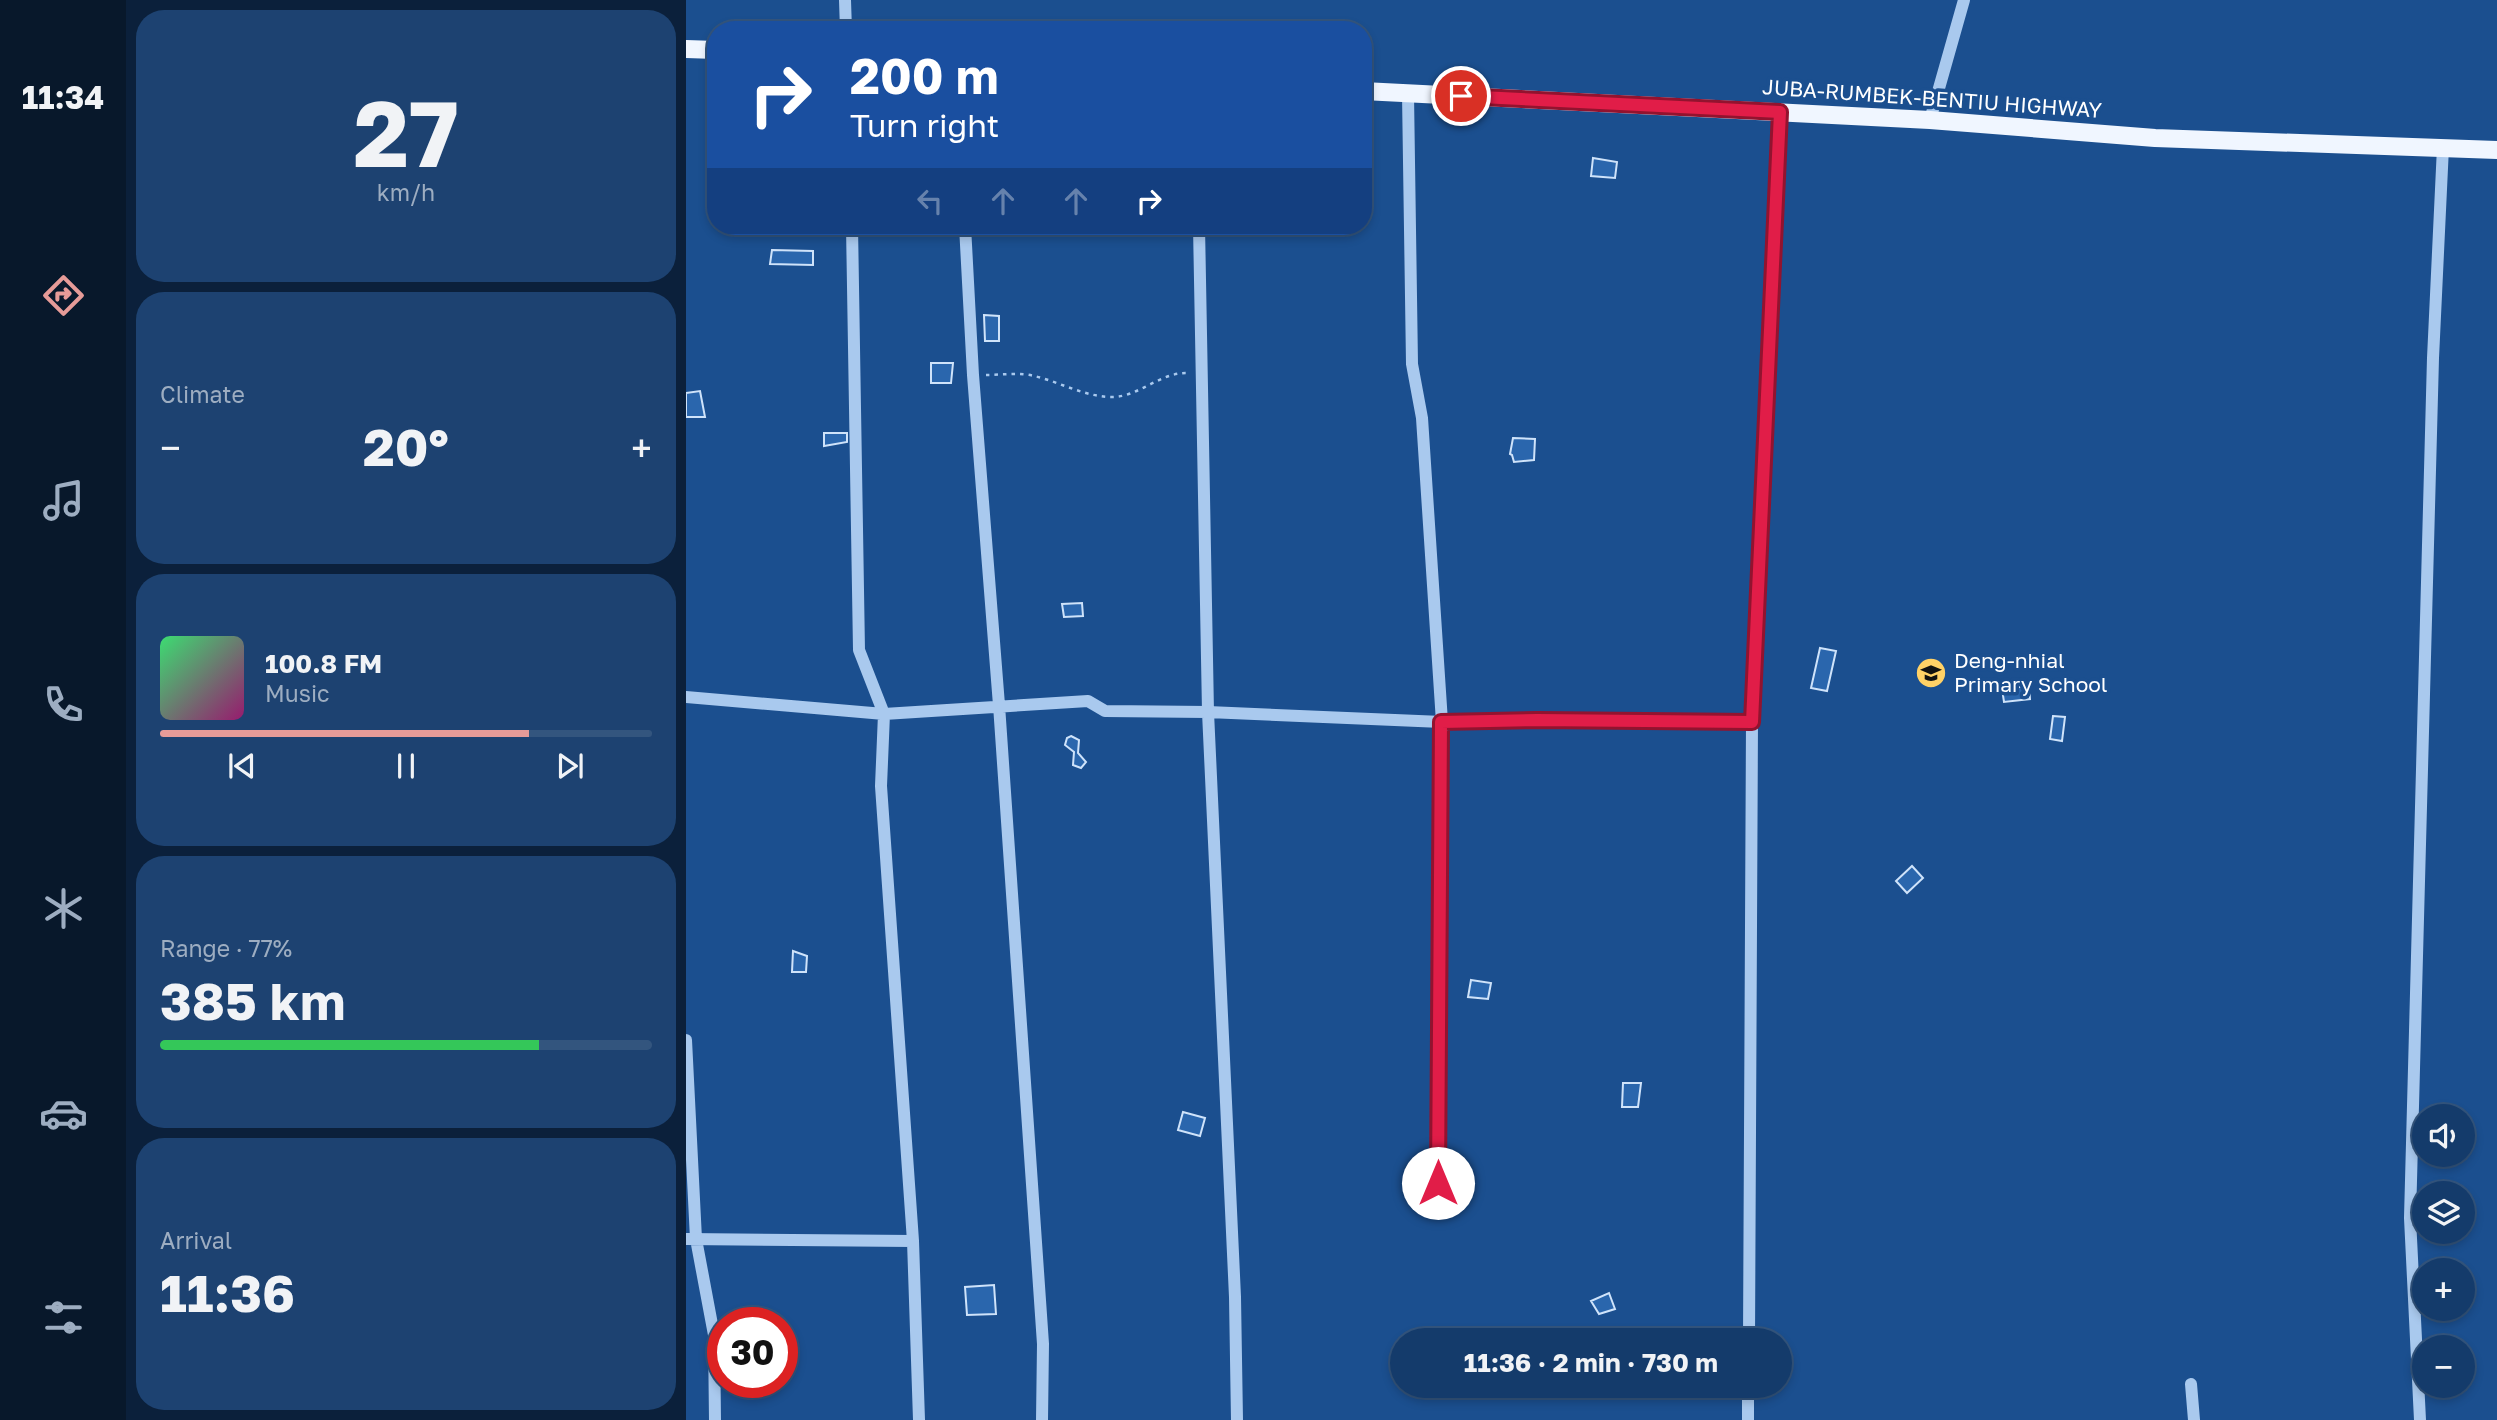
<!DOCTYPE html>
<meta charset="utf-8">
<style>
body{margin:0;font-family:"Golos Text",sans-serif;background:#1d4271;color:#f1f3f6;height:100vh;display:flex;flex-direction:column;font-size:26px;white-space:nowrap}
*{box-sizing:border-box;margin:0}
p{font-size:23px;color:#9dadc1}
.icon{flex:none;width:38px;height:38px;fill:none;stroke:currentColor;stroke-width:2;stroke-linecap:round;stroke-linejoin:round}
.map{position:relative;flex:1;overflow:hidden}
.panel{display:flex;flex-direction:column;gap:10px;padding:10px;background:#0b203b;width:560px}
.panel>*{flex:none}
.guide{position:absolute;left:21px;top:21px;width:665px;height:214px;border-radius:28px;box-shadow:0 4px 10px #0003,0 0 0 2px #33557e;background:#1a4fa0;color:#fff;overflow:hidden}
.tools{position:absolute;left:1726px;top:1104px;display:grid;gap:14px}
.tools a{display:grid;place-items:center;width:63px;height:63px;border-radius:50%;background:#143b6b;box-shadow:0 4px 10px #0003,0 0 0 2px #33557e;font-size:35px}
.speed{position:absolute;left:21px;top:1307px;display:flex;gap:14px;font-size:35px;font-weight:700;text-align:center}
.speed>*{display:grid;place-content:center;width:91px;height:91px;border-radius:50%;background:#143b6b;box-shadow:0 4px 10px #0003,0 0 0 2px #33557e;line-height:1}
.speed .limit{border:10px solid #d22;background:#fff;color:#111}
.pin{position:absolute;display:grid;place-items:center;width:60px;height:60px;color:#fff;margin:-30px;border:4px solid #fff;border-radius:50%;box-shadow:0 2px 7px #0007}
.me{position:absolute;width:77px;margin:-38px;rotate:0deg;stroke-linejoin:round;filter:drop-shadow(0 0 5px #0008)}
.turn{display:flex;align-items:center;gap:24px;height:147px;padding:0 28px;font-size:32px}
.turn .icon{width:91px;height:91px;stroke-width:2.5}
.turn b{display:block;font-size:49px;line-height:60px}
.lanes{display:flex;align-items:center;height:66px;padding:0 28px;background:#0003;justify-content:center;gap:35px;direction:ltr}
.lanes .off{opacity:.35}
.big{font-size:52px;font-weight:700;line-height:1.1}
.panel .widget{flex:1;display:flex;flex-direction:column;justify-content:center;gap:10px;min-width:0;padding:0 24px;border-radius:28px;background:#1d4271}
.panel .dial{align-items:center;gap:0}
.dial b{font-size:91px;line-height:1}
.song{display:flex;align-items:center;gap:21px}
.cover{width:84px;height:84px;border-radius:10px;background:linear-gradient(135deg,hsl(140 70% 55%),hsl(320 70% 35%))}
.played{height:7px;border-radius:4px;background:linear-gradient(90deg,#e69b98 75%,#33557e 75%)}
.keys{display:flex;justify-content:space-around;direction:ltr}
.heat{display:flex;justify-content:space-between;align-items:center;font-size:38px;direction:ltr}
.charge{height:10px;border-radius:5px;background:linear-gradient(90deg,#34c759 77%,#33557e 0)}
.trip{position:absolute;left:704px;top:1328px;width:402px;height:70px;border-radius:35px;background:#143b6b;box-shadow:0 4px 10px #0003,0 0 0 2px #33557e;font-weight:700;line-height:70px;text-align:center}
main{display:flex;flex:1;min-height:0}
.tabs{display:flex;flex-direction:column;width:126px;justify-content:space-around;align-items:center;background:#08182b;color:#9dadc1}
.tabs .icon{width:49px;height:49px}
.tabs .selected{color:#e69b98}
.tabs b{font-size:32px;color:#f1f3f6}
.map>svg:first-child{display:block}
.building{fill:#2a66ad;stroke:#cfe3fa;stroke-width:2}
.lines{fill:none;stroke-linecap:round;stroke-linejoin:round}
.path{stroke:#a9c9ee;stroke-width:2.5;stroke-dasharray:3.5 5;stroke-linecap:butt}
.minor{stroke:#a9c9ee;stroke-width:12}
.major{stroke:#f0f6ff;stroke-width:18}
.route-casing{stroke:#92132f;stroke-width:18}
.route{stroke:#e11d48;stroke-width:12}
.labels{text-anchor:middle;stroke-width:7;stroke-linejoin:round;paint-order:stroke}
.street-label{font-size:21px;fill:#fff;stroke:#1b4f8f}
.poi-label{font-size:21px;fill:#fff;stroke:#1b4f8f;text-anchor:start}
</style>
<main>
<nav class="tabs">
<b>11:34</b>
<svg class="icon selected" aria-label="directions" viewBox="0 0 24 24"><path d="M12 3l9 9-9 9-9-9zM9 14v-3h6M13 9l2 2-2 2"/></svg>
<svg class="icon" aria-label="music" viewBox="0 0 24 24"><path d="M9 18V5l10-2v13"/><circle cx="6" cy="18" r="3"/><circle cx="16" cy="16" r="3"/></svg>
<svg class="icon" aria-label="phone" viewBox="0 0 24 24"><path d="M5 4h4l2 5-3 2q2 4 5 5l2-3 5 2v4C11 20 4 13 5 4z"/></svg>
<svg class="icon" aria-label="climate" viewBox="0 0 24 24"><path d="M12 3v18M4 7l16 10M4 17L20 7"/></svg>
<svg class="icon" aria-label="car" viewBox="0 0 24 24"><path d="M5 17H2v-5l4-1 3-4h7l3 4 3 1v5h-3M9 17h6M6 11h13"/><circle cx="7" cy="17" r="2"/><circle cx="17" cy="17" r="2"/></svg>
<svg class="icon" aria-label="filters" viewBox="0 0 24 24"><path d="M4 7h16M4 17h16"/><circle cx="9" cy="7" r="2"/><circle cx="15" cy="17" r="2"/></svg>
</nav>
<section class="panel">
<div class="widget dial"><b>27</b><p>km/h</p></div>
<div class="widget"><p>Climate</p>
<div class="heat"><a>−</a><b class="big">20°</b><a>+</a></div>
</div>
<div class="widget">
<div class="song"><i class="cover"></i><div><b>100.8 FM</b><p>Music</p></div></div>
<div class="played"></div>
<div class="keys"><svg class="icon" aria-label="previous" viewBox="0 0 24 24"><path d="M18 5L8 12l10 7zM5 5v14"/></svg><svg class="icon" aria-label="pause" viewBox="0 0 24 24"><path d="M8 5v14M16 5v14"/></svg><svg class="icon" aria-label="next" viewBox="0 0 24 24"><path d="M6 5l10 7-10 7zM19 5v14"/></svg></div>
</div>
<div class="widget"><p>Range · 77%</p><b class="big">385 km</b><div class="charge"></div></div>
<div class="widget"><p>Arrival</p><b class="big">11:36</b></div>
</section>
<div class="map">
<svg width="1811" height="1420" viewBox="0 0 1811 1420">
<rect width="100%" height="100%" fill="#1b4f8f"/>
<path class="building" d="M 907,158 L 931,162 L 929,178 L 905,176 Z
M 86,250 L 127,251 L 127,265 L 84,264 Z
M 298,315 L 313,316 L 313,341 L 299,341 Z
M 245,363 L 267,363 L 265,383 L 245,383 Z
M 14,391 L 19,417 L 0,417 L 0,393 Z
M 138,433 L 161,433 L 161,442 L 138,446 Z
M 827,438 L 849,439 L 848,460 L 828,462 L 826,455 L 824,454 Z
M 396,603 L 397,616 L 378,617 L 376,604 Z
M 1134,648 L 1150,651 L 1141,691 L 1125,688 Z
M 1343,686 L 1344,699 L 1318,702 L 1316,689 Z
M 1367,716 L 1379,717 L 1376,741 L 1364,739 Z
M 385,736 L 393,740 L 392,753 L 400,762 L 395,768 L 387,765 L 388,752 L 379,745 L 381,738 Z
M 1226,866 L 1237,878 L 1221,893 L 1210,881 Z
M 107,951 L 121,956 L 120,972 L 106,972 Z
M 785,980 L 805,983 L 802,999 L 782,997 Z
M 937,1083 L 955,1083 L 952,1107 L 936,1107 Z
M 497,1112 L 519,1118 L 514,1136 L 492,1130 Z
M 308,1285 L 310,1314 L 281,1315 L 279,1287 Z
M 923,1293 L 929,1309 L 913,1314 L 905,1301 Z"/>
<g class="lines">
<path class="path" d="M 300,375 C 315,375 334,372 348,376 C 374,382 399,397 426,397 C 453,397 474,372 502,373"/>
<path class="minor" d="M 159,0 L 160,30
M 722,94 L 726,364 L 736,418 L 756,722 L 752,1183
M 1244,120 L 1278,0
M 166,226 L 173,650 L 198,714 L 195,786 L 227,1241 L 233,1420
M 279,226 L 287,375 L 313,705 L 357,1344 L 356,1420
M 513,226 L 522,712 L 549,1297 L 551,1420
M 0,697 L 198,714 L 402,701 L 419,711 L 522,712 L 756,722 L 851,720 L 1066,721
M 0,1040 L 10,1239 L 28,1335 L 29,1420
M 0,1239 L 227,1241
M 1063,1340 L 1066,721 L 1094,112
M 1505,1384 L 1508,1420
M 1062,1420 L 1062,1386
M 1734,1420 L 1724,1218 L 1747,358 L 1757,147"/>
<path class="major" d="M 0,49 L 30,50
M 677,91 L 1244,120 L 1469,138 L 1811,150"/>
</g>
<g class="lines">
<g class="route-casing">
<path id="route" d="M 752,1183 L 755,722 L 851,720 L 1066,722 L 1094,112 L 775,96"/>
</g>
<use href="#route" class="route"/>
</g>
<defs>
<g id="school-disc" transform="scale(1.575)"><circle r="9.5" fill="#ffd166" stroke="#1b4f8f"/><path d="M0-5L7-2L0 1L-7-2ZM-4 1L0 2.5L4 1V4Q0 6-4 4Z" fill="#111"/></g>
</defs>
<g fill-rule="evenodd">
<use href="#school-disc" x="1245" y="673"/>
</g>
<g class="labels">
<g class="street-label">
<text transform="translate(1246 99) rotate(4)" y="7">JUBA-RUMBEK-BENTIU HIGHWAY</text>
</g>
<g class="poi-label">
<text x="1268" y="668">Deng-nhial<tspan x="1268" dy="24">Primary School</tspan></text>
</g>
</g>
</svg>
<div class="tools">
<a><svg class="icon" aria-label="sound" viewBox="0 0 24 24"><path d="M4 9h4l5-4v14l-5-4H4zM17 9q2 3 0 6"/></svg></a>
<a><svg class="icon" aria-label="layers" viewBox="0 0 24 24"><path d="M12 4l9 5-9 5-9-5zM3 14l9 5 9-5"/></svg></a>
<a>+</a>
<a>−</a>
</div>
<div class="speed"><div class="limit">30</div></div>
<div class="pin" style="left:775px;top:96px;background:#d93025"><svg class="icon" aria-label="arrive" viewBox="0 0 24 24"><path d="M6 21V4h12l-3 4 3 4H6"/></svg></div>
<svg class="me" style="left:752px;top:1183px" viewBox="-20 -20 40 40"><circle r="19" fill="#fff"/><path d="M0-13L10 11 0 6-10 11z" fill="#e11d48"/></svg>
<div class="trip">11:36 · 2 min · 730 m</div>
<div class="guide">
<div class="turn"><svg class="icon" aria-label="right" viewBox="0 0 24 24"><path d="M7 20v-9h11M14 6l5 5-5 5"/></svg><div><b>200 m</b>Turn right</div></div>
<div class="lanes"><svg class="icon off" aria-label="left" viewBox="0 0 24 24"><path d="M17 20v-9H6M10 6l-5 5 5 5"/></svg><svg class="icon off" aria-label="ahead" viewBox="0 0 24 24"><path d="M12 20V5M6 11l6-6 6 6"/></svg><svg class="icon off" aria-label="ahead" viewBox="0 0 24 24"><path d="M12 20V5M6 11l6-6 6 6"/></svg><svg class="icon" aria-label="right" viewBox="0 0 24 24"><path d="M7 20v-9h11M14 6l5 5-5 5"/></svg></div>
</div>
</div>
</main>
